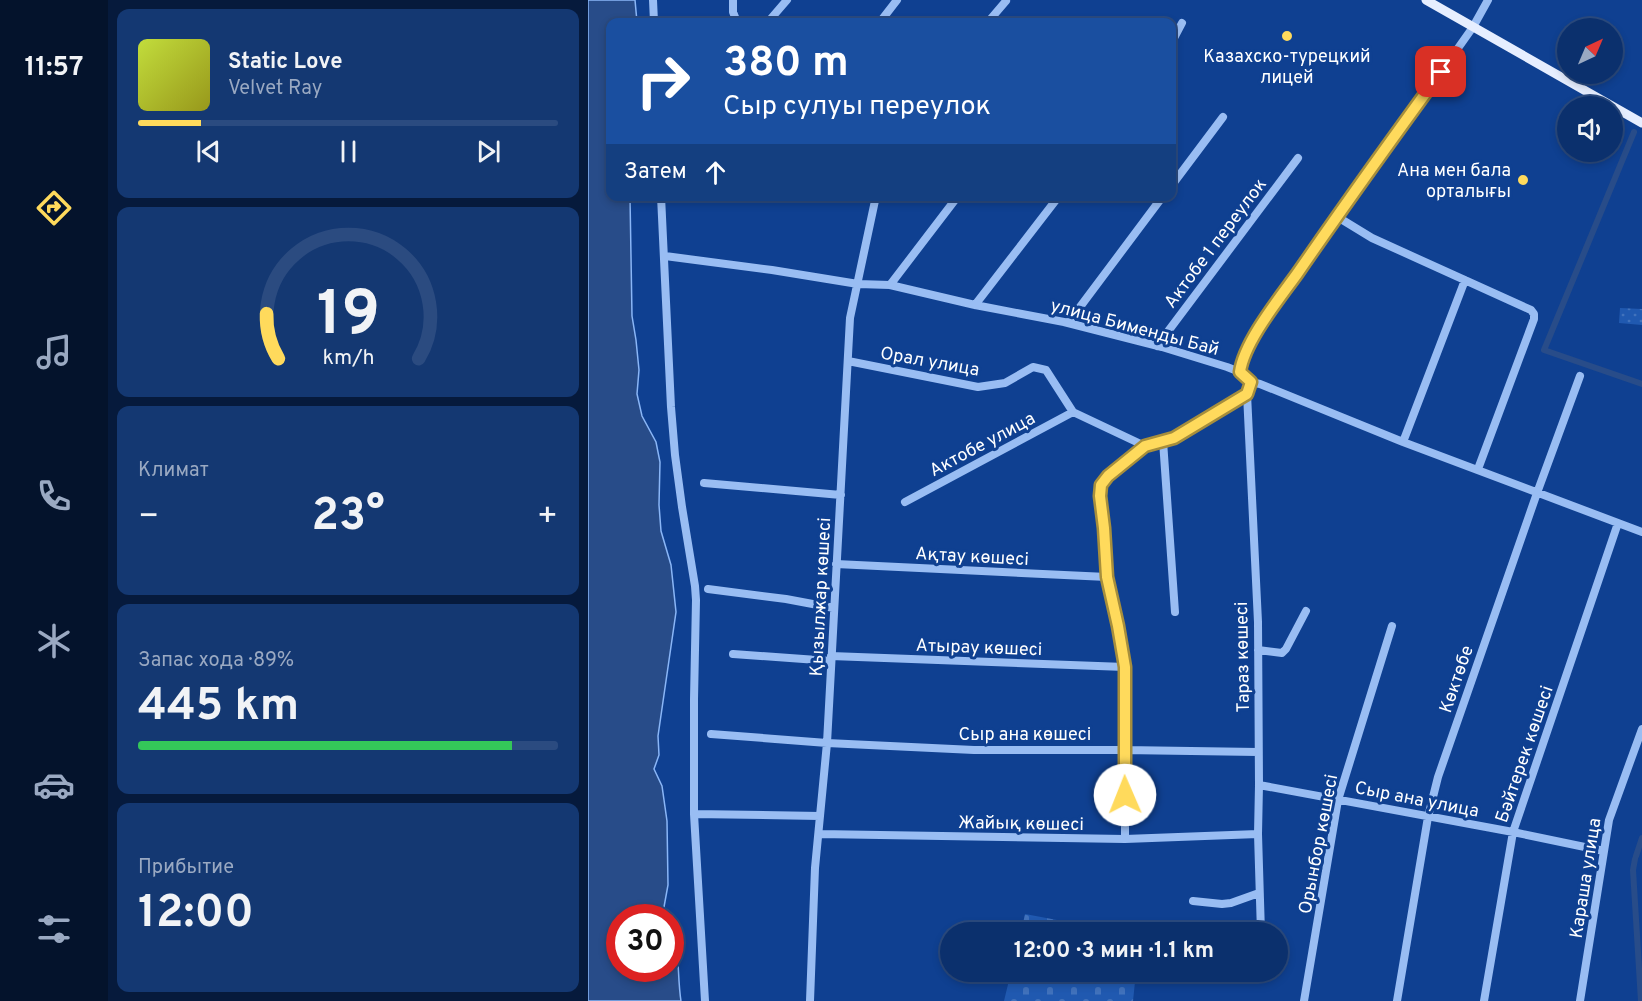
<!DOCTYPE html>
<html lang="ru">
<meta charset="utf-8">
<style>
body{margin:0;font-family:Overpass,sans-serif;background:#143872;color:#f1f3f6;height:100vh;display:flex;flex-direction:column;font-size:22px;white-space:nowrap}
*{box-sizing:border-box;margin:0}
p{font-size:20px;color:#9aa9c2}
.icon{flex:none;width:33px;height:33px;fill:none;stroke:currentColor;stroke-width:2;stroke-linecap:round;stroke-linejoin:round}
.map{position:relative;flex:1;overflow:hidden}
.details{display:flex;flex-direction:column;gap:9px;padding:9px;background:#061a3c;width:480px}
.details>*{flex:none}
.banner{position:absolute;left:18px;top:18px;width:570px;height:183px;border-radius:12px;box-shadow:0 3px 9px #0003,0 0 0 2px #2b4b80;background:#1a4fa0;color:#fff;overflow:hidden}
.needle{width:39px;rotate:44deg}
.controls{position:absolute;left:969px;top:18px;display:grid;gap:12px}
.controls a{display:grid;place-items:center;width:66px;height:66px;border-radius:50%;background:#0b306d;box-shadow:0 3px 9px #0003,0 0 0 2px #2b4b80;font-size:30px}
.speed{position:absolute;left:18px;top:904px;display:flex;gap:12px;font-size:30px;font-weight:700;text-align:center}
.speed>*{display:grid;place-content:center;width:78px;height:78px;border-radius:50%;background:#0b306d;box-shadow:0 3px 9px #0003,0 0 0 2px #2b4b80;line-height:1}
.speed .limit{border:9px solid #d22;background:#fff;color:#111}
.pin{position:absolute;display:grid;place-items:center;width:51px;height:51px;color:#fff;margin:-26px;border-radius:12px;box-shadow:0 3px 9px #0006}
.me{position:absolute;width:66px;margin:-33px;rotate:359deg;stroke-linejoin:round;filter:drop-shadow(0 0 4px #0008)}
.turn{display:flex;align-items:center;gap:21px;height:126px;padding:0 18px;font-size:27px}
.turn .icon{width:78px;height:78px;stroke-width:2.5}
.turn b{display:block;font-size:42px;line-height:51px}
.then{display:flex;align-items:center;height:57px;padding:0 18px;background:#0003;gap:12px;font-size:22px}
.big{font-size:45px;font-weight:700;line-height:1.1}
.details .widget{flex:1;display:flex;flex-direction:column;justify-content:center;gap:9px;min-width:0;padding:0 21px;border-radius:12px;background:#143872}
.details .dial{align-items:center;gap:0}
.dial svg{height:156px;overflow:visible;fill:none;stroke:#2b4b80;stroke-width:7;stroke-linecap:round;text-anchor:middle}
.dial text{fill:#f1f3f6;stroke:none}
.song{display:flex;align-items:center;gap:18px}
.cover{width:72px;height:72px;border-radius:9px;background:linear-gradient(135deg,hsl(70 70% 55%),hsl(60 70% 35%))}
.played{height:6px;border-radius:3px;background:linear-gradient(90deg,#ffda5c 15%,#2b4b80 15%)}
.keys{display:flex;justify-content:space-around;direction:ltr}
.heat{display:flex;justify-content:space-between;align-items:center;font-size:33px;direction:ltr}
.charge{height:9px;border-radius:4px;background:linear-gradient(90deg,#34c759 89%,#2b4b80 0)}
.trip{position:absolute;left:352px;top:922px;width:348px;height:60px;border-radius:30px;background:#0b306d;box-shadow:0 3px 9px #0003,0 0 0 2px #2b4b80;font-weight:700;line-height:60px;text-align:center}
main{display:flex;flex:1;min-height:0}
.tabs{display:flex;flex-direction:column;width:108px;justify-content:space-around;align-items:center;background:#04132c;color:#9aa9c2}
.tabs .icon{width:42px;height:42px}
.tabs .current{color:#ffda5c}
.tabs b{font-size:27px;color:#f1f3f6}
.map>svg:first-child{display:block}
.grass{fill:url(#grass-dots)}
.cemetery{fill:url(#cemetery-stones)}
.water{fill:#284c89;stroke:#8ab6f7;stroke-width:1.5}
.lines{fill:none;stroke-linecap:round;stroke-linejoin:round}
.canal{stroke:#284c89;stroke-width:6}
.minor{stroke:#99bdf3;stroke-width:8}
.major{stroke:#e6eeff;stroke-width:9}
.route-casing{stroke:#a68e3c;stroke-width:15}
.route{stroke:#ffda5c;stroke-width:10}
.poi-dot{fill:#ffda5c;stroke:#0f4091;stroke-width:2}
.labels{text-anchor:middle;stroke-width:6;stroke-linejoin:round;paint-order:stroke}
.poi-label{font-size:18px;fill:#fff;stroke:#0f4091}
.street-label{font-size:18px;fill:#fff;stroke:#0f4091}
</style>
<main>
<nav class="tabs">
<b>11:57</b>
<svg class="icon current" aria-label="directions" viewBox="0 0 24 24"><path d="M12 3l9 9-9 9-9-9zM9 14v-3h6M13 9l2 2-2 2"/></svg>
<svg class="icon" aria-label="music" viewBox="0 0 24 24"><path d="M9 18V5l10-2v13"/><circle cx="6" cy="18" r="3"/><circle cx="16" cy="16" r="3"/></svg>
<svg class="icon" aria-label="phone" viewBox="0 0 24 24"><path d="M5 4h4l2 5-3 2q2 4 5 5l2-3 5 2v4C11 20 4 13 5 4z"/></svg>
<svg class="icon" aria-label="climate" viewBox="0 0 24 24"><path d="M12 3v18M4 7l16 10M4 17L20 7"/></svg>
<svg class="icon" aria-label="car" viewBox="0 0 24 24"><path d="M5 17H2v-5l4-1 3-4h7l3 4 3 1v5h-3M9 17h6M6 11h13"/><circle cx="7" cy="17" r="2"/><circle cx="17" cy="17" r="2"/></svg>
<svg class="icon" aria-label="filters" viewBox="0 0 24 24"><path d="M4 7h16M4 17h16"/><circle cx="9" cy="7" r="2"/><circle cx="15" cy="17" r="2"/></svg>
</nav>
<section class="details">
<div class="widget">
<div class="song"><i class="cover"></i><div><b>Static Love</b><p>Velvet Ray</p></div></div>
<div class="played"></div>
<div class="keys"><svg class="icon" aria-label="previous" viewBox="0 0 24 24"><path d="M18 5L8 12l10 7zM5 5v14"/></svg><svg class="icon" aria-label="pause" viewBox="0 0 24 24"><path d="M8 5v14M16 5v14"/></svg><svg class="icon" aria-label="next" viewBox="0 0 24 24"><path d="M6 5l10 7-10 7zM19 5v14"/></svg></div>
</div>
<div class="widget dial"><svg viewBox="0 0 100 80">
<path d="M14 69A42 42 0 1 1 86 69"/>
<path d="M14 69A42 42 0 0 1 8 46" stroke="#ffda5c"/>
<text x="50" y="56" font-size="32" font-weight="700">19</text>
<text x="50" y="72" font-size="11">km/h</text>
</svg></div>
<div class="widget"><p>Климат</p>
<div class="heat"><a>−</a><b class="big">23°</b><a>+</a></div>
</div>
<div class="widget"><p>Запас хода · 89%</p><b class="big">445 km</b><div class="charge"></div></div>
<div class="widget"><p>Прибытие</p><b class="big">12:00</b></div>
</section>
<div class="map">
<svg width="1054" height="1001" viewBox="0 0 1054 1001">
<defs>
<pattern id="grass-dots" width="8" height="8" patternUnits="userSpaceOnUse" patternTransform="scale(1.5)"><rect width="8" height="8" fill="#2059b0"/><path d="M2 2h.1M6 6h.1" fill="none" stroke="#4172bc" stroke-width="1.8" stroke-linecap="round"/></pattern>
<pattern id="cemetery-stones" width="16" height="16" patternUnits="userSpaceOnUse" patternTransform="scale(1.5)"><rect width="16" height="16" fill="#2059b0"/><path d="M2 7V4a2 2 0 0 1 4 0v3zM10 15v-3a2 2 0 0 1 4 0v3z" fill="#4172bc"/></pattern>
</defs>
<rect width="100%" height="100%" fill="#0f4091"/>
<path class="grass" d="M 1032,308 L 1054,309 L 1054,325 L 1031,323 Z"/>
<path class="cemetery" d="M 437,914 L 538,933 L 433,933 Z
M 423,972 L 548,972 L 545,1001 L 416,1001 Z"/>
<path class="water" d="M 0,0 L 47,0 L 49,22 L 22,22 L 22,196 L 42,197 L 44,316 L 48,340 L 51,370 L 49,394 L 54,416 L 68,442 L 72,462 L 71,505 L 73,531 L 83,565 L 88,612 L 70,736 L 71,755 L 66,769 L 74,786 L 79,821 L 80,885 L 76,907 L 80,918 L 32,918 L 32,969 L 82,969 L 83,922 C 92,943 89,977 93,1001 L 0,1001 Z"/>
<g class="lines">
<path class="canal" d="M 1046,132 L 956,350 L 1054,384
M 1048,856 L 1054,838
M 1047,859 L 1045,870 L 1053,1001"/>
<path class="minor" d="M 65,0 L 66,22
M 145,0 L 145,12 L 149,22
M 180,22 L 199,0
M 292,22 L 309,0
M 400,22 L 418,1
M 584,42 L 594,23
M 584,185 L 635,117
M 73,196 L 83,407 L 87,455 L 94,507 L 107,586 L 108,600 L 106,699 L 106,814 L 117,1001
M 748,216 L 784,238 L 943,310 L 946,314 L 946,319 L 890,469
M 77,256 L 184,270 L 270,284 L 302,285 L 387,305 L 476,322 L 574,347 L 639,367 L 652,372 L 663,382 L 672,384 L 815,442 L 1054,532
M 302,285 L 370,196
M 387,305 L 471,196
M 480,323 L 575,196
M 569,346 L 710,158
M 260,361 L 390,387 L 417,383 L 445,367 L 458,370 L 485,412 L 557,446 L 586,439 L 659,394
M 652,372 C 656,341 691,300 709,274 C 760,199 814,125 868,51 L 885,27 L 900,0
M 663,382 L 659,394 L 670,622 L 671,785 L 670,834 L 673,933
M 575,441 L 587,612
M 815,442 L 877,280
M 116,483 L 253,495
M 317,502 L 485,412
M 248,564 L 519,577
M 120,589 L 198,599 L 246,608
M 670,650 L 694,653 L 698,649 L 718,611
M 145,654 L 243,661
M 243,656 L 537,667
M 123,734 L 239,743 L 386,750 L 536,750 L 670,752
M 671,785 L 925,832 L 1016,851
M 106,814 L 232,816
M 231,834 L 537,839 L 670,834
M 537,839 L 537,667 L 530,626 L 519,577 L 516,528 L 512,490 C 515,475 545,456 557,446
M 605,901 L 634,904 L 643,903 L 671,893
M 222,1001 L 227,868 L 239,743 L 262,318 L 288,196
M 716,1001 L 750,800 L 804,626
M 809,1001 L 840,817 L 850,777 L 949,493 L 992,376
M 896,1001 L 925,832 L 1030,523
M 992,1001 L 1021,820 L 1054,729"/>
<path class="major" d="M 838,0 L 1054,123"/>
</g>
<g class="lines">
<g class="route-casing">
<path id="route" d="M 537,795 L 537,667 L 530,626 L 519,577 L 516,528 L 512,496 L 513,485 L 520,476 L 557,446 L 586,438 L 659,394 L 663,382 L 652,372 C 656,342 691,299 709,274 C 756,206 804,139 853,72"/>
</g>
<use href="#route" class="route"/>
</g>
<g class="poi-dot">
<circle cx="699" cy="36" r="6"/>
<circle cx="935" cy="180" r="6"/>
</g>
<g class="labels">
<g class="poi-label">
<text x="699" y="62">Казахско-турецкий<tspan x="699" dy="21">лицей</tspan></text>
<text x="923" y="176" text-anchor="end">Ана мен бала<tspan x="923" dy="21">орталығы</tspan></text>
</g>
<g class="street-label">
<text transform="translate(627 243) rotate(-53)" y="6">Актобе 1 переулок</text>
<text transform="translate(547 327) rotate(15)" y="6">улица Бименды Бай</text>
<text transform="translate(342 361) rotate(10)" y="6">Орал улица</text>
<text transform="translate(394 444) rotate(-28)" y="6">Актобе улица</text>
<text transform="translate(384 556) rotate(3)" y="6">Ақтау көшесі</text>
<text transform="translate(232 597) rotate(-87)" y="6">Қызылжар көшесі</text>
<text transform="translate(391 647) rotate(2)" y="6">Атырау көшесі</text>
<text transform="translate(654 657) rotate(-91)" y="6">Тараз көшесі</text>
<text transform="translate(868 679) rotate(-71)" y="6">Көктөбе</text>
<text x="437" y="740">Сыр ана көшесі</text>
<text transform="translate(936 754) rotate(-71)" y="6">Бәйтерек көшесі</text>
<text transform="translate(829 799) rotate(11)" y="6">Сыр ана улица</text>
<text transform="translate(433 823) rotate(1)" y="6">Жайық көшесі</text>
<text transform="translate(730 844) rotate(-79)" y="6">Орынбор көшесі</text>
<text transform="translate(997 878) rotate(-81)" y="6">Караша улица</text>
</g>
</g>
</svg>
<div class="controls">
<a><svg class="needle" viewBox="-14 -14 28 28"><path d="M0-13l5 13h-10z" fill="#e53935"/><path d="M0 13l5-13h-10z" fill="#9aa9c2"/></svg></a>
<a><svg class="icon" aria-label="sound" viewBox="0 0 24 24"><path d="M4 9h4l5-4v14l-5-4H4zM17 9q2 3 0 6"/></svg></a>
</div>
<div class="speed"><div class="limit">30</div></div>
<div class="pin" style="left:853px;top:72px;background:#d93025"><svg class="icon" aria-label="arrive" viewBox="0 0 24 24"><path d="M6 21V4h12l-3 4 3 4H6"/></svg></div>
<svg class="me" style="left:537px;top:795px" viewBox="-20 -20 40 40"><circle r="19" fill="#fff"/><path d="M0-13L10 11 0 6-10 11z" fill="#ffda5c"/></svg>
<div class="trip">12:00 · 3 мин · 1.1 km</div>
<div class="banner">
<div class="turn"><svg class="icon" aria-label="right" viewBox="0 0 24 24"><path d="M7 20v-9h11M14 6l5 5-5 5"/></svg><div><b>380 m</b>Сыр сулуы переулок</div></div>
<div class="then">Затем<svg class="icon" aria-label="ahead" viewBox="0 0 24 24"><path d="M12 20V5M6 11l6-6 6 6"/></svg></div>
</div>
</div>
</main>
